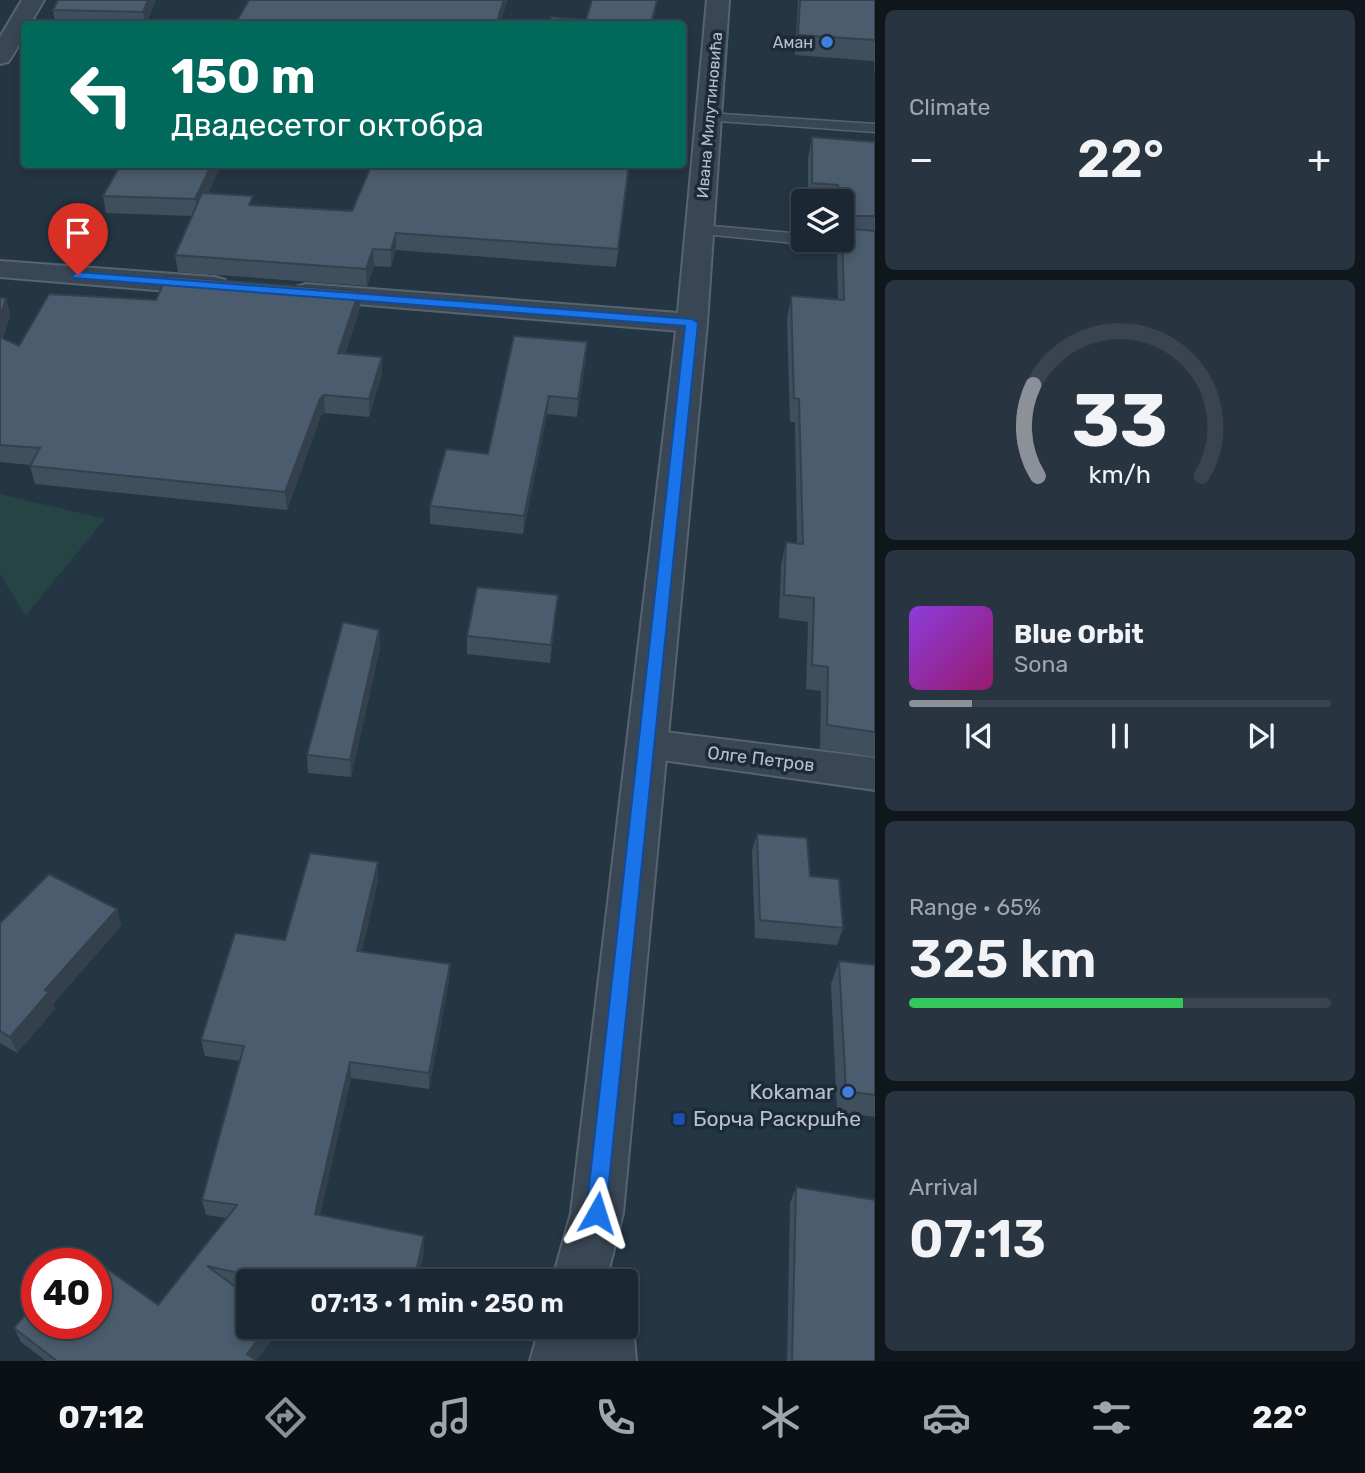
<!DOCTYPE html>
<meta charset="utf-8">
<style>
body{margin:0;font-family:Rubik,sans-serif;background:#28343f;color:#f1f3f6;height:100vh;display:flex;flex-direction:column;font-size:26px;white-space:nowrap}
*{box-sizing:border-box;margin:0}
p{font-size:23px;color:#a0a6ac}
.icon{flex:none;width:38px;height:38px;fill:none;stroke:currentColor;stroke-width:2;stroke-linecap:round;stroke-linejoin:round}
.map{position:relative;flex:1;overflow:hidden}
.side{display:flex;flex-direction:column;gap:10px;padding:10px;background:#0f161c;width:490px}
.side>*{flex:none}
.top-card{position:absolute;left:21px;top:21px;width:665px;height:147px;border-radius:7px;box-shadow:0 4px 10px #0003,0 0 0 2px #39444e;background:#00695c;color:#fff;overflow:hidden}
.buttons{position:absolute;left:791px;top:189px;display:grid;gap:14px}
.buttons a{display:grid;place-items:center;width:63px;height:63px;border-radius:7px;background:#1b2833;box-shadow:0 4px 10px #0003,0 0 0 2px #39444e;font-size:35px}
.speed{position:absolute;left:21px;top:1248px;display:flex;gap:14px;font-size:35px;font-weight:700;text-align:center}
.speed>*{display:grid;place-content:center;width:91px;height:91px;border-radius:50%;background:#1b2833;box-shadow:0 4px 10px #0003,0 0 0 2px #39444e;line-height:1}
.speed .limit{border:10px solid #d22;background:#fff;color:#111}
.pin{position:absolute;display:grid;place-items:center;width:60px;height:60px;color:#fff;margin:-72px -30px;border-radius:50% 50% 50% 0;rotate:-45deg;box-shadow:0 0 7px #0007}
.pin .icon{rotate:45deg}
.me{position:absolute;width:77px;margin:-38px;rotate:6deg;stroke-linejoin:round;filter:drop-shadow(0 0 5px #0008)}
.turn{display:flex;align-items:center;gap:24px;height:147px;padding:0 35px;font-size:32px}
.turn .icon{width:91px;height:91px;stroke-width:2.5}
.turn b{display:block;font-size:49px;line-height:60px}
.big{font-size:52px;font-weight:600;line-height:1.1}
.side .tile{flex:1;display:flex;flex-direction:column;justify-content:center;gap:10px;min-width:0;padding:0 24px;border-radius:10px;background:#28343f}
.side .dial{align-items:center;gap:0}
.dial svg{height:182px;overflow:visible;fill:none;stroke:#39444e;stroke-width:7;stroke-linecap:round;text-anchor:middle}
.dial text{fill:#f1f3f6;stroke:none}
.song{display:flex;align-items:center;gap:21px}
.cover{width:84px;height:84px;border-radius:10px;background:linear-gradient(135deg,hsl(270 70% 55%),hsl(320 70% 35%))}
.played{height:7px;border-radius:4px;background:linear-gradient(90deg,#8c9099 15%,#39444e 15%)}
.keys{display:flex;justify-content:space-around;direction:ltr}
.heat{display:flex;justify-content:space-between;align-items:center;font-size:38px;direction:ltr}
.charge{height:10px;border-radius:5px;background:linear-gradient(90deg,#34c759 65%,#39444e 0)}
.trip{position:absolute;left:236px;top:1269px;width:402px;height:70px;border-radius:7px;background:#1b2833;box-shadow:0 4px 10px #0003,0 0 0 2px #39444e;font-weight:600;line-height:70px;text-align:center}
.dock{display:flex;height:112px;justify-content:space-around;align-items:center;background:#0b1014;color:#a0a6ac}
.dock .icon{width:49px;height:49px}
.dock .on{color:#8c9099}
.dock b{font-size:32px;color:#f1f3f6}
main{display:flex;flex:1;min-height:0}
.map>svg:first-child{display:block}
.green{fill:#264444}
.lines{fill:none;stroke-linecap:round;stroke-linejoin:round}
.service-casing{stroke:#576470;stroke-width:3}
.minor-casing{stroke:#576470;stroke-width:4}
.tertiary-casing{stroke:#576470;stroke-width:4}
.service{fill:#394653;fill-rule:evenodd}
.minor{fill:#394653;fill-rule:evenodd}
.tertiary{fill:#394653;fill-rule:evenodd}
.wall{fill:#404f5e}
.shaded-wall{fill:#34404c}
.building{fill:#4a5c6d;stroke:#34404c;stroke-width:2}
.route{fill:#1a73e8;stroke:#114b97;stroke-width:2}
.shop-dot{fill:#3f7fe0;stroke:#1d2b38;stroke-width:2.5}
.transit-dot{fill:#1a4fb4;stroke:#1d2b38;stroke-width:2.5}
.labels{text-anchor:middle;stroke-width:7;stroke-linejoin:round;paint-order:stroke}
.far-poi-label{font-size:16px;fill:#b6c1cd;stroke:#1d2b38;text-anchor:end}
.far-street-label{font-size:16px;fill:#b6c1cd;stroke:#1d2b38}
.street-label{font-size:18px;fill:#b6c1cd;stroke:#1d2b38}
.near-poi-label{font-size:21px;fill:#b6c1cd;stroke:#1d2b38;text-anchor:end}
</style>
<main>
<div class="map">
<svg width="875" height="1361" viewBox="0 0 875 1361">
<rect width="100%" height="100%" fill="#243544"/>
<path class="green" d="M 0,494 L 105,519 L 26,615 L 0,575 Z"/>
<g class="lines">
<g class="service-casing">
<path id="service" d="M 708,113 L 875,124 L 875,132 L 703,120 L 703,114 Z
M 700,225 L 803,234 L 803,240 L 875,241 L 875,251 L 694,233 L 694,227 Z"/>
</g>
<g class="minor-casing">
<path id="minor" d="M 22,0 L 44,0 L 30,24 L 24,24 C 24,38 16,51 8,62 L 0,64 L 0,37 Z
M 0,261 L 215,277 L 225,280 L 229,286 L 225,292 L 215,295 L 0,277 Z
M 306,284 L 692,314 L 702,317 L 707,323 L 702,329 L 692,332 L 296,299 L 292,293 L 296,287 Z
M 648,730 L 875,758 L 875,790 L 634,756 L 628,745 L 634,734 Z"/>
</g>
<g class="tertiary-casing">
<path id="tertiary" d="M 707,0 L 729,0 L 707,323 L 623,1213 L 606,1281 L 552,1281 L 571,1213 L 677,323 Z
M 626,1310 L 633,1326 L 636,1361 L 530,1361 L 540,1326 L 626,1326 Z"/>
</g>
<use href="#service" class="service"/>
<use href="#minor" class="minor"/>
<use href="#tertiary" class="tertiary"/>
</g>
<path class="wall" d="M 58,0 L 156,0 L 146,24 L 55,24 L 53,10 Z
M 798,0 L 875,0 L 875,80 L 874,61 L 795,55 Z
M 812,137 L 875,142 L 875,757 L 820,749 L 821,691 L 806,689 L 808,622 L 779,618 L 781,566 L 786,542 L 797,543 L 795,422 L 790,422 L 787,319 L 791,296 L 838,300 L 837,250 L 839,240 L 842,240 L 842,201 L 808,201 L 808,158 Z
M 121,164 L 222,164 L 208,193 L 254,205 L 352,211 L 630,164 L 616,267 L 396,250 L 391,267 L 374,266 L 367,286 L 178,272 L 175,255 L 192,216 L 106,213 L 103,196 Z
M 359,291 L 360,308 L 345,354 L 382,357 L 382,374 L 369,417 L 325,413 L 321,416 L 287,510 L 35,484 L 30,466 L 31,465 L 0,462 L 0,298 L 6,298 L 10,315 L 3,338 L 19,346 L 156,300 Z
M 586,359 L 577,417 L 547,414 L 523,534 L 430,524 L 430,506 L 488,454 Z
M 556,613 L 550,663 L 467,654 L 467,636 Z
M 379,630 L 380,648 L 351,777 L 308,773 L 307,755 Z
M 757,834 L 810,876 L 843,928 L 837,945 L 755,938 L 752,851 Z
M 378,862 L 378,880 L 362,951 L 449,981 L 429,1089 L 351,1078 L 320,1215 L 424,1236 L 424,1251 L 418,1281 L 248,1281 L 248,1289 L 234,1286 L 248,1326 L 278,1326 L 279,1330 L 256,1360 L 257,1361 L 46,1361 L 21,1342 L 14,1328 L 158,1305 L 226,1218 L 206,1215 L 202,1200 L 240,1061 L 205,1056 L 201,1040 L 285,940 Z
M 117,909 L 121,926 L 53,1004 L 55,1009 L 17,1053 L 0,1043 L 0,923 Z
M 839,961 L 875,965 L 875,1117 L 837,1112 L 831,984 Z
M 796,1187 L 875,1361 L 787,1361 L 790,1203 Z"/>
<path class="shaded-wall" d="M 148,0 L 156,0 L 146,24 L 145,24 L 143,12 Z
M 504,0 L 508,0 L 500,24 L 496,24 Z
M 657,0 L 653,24 L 651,24 Z
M 212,164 L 222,164 L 197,216 L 195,199 Z
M 396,233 L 396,250 L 391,267 L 391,250 Z
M 373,249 L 374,266 L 367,286 L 366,269 Z
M 359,291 L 360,308 L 339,370 L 338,353 Z
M 6,298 L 10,315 L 0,347 L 0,317 Z
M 587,342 L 586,359 L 577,417 L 578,399 Z
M 382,357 L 382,374 L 369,417 L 369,399 Z
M 324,395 L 325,413 L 321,416 L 287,510 L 285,492 L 320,399 Z
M 549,396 L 547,414 L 523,534 L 524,516 Z
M 558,595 L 556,613 L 550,663 L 551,645 Z
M 379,630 L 380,648 L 351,777 L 350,760 Z
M 378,862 L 378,880 L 358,968 L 357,951 Z
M 117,909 L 121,926 L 53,1004 L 55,1009 L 17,1053 L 10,1037 L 45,990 Z
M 450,964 L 449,981 L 429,1089 L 429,1073 Z
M 350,1062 L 351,1078 L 317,1229 L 315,1214 Z
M 424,1236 L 424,1251 L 418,1281 L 414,1281 Z
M 268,1326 L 278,1326 L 279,1330 L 256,1361 L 247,1354 Z"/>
<path class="building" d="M 58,0 L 148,0 L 143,12 L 53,10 Z
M 249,0 L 504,0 L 496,24 L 235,24 Z
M 592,0 L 657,0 L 651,24 L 549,24 L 551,17 L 586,20 Z
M 800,0 L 875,0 L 875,40 L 798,35 Z
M 812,137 L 875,142 L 875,216 L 842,216 L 842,201 L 840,201 L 838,185 L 812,183 Z
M 121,164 L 212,164 L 195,199 L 103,196 Z
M 372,164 L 629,164 L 618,249 L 396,233 L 391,250 L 373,249 L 366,269 L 175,255 L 202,193 L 253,196 L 249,205 L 352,211 Z
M 842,228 L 875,231 L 875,732 L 827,725 L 828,667 L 812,665 L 814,598 L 784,595 L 786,542 L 803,544 L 799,399 L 794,398 L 791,296 L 844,300 Z
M 167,276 L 359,291 L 338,353 L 382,357 L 369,399 L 324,395 L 320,399 L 285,492 L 30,466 L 40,448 L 0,445 L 0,337 L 19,346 L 49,294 L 156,300 Z
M 0,298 L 6,298 L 0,317 Z
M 514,336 L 587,342 L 578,399 L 549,396 L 524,516 L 430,506 L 446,449 L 488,454 Z
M 477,587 L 558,595 L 551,645 L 467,636 Z
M 343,622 L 379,630 L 350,760 L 307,755 Z
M 757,834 L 807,838 L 810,876 L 839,879 L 843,928 L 760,920 Z
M 310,853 L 378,862 L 357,951 L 450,964 L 429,1073 L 350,1062 L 315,1214 L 424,1236 L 414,1281 L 274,1281 L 207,1266 L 248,1296 L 248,1326 L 268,1326 L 247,1354 L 257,1361 L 57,1361 L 14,1328 L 37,1301 L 37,1323 L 96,1323 L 96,1264 L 69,1264 L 81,1250 L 158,1305 L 237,1205 L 202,1200 L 244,1046 L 201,1040 L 235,933 L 285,940 Z
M 49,874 L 117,909 L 45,990 L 49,992 L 10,1037 L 0,1031 L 0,923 Z
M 839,961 L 875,965 L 875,1095 L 846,1091 Z
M 796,1187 L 875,1200 L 875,1361 L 792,1361 Z"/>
<path class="route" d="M 78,272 L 692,319 L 698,323 L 605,1220 L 597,1223 L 590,1220 L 586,1213 L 685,326 L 74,278 L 72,275 Z"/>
<g class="shop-dot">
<circle cx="827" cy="42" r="7"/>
<circle cx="848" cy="1092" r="7"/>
</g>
<rect class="transit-dot" x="672" y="1112" width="14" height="14" rx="3.5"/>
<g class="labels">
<g class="far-poi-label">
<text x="813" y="48">Аман</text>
</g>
<g class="far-street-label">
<text transform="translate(709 115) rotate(-85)" y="6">Ивана Милутиновића</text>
</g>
<g class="street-label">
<text transform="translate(761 759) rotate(7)" y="6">Олге Петров</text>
</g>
<g class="near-poi-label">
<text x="834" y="1099">Kokamar</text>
<text x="693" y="1126" text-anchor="start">Борча Раскршће</text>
</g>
</g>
</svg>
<div class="buttons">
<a><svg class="icon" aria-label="layers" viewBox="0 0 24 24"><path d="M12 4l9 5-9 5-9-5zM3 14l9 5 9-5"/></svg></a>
</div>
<div class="speed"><div class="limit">40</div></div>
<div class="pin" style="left:78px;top:275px;background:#d93025"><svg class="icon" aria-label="arrive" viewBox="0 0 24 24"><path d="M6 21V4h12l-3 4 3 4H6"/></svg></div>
<svg class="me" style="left:597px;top:1213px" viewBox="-20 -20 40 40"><path d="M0-17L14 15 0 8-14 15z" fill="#1a73e8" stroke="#fff" stroke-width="4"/></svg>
<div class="trip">07:13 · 1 min · 250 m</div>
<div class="top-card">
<div class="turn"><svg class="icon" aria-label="left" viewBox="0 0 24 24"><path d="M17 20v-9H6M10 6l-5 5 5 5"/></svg><div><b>150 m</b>Двадесетог октобра</div></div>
</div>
</div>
<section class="side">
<div class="tile"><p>Climate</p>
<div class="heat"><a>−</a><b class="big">22°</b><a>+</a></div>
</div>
<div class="tile dial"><svg viewBox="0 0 100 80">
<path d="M14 69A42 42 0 1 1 86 69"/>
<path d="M14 69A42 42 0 0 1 12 29" stroke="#8c9099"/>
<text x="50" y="56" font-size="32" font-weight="700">33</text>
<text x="50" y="72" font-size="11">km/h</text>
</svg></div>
<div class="tile">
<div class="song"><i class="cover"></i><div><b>Blue Orbit</b><p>Sona</p></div></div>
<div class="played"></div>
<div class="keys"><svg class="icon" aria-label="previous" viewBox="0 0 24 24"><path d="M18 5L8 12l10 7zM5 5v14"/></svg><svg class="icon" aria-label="pause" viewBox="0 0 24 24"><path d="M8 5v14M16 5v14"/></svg><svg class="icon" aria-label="next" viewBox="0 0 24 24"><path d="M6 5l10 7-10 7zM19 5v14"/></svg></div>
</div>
<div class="tile"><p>Range · 65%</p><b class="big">325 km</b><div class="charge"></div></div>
<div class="tile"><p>Arrival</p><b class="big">07:13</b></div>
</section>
</main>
<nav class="dock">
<b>07:12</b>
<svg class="icon on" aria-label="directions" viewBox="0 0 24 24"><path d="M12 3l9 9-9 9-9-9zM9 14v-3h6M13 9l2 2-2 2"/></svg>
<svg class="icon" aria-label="music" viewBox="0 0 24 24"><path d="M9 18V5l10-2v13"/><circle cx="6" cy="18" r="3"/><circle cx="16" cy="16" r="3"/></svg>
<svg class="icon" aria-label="phone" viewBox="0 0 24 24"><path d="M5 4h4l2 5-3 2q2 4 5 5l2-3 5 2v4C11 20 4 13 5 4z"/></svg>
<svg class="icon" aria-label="climate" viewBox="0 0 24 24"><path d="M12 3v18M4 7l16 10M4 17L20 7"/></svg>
<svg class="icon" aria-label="car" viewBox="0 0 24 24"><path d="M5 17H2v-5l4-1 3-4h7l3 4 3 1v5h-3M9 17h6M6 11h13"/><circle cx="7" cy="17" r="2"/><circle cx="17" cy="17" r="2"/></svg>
<svg class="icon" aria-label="filters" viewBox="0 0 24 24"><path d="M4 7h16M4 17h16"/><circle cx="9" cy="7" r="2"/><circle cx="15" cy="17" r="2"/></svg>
<b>22°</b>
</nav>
